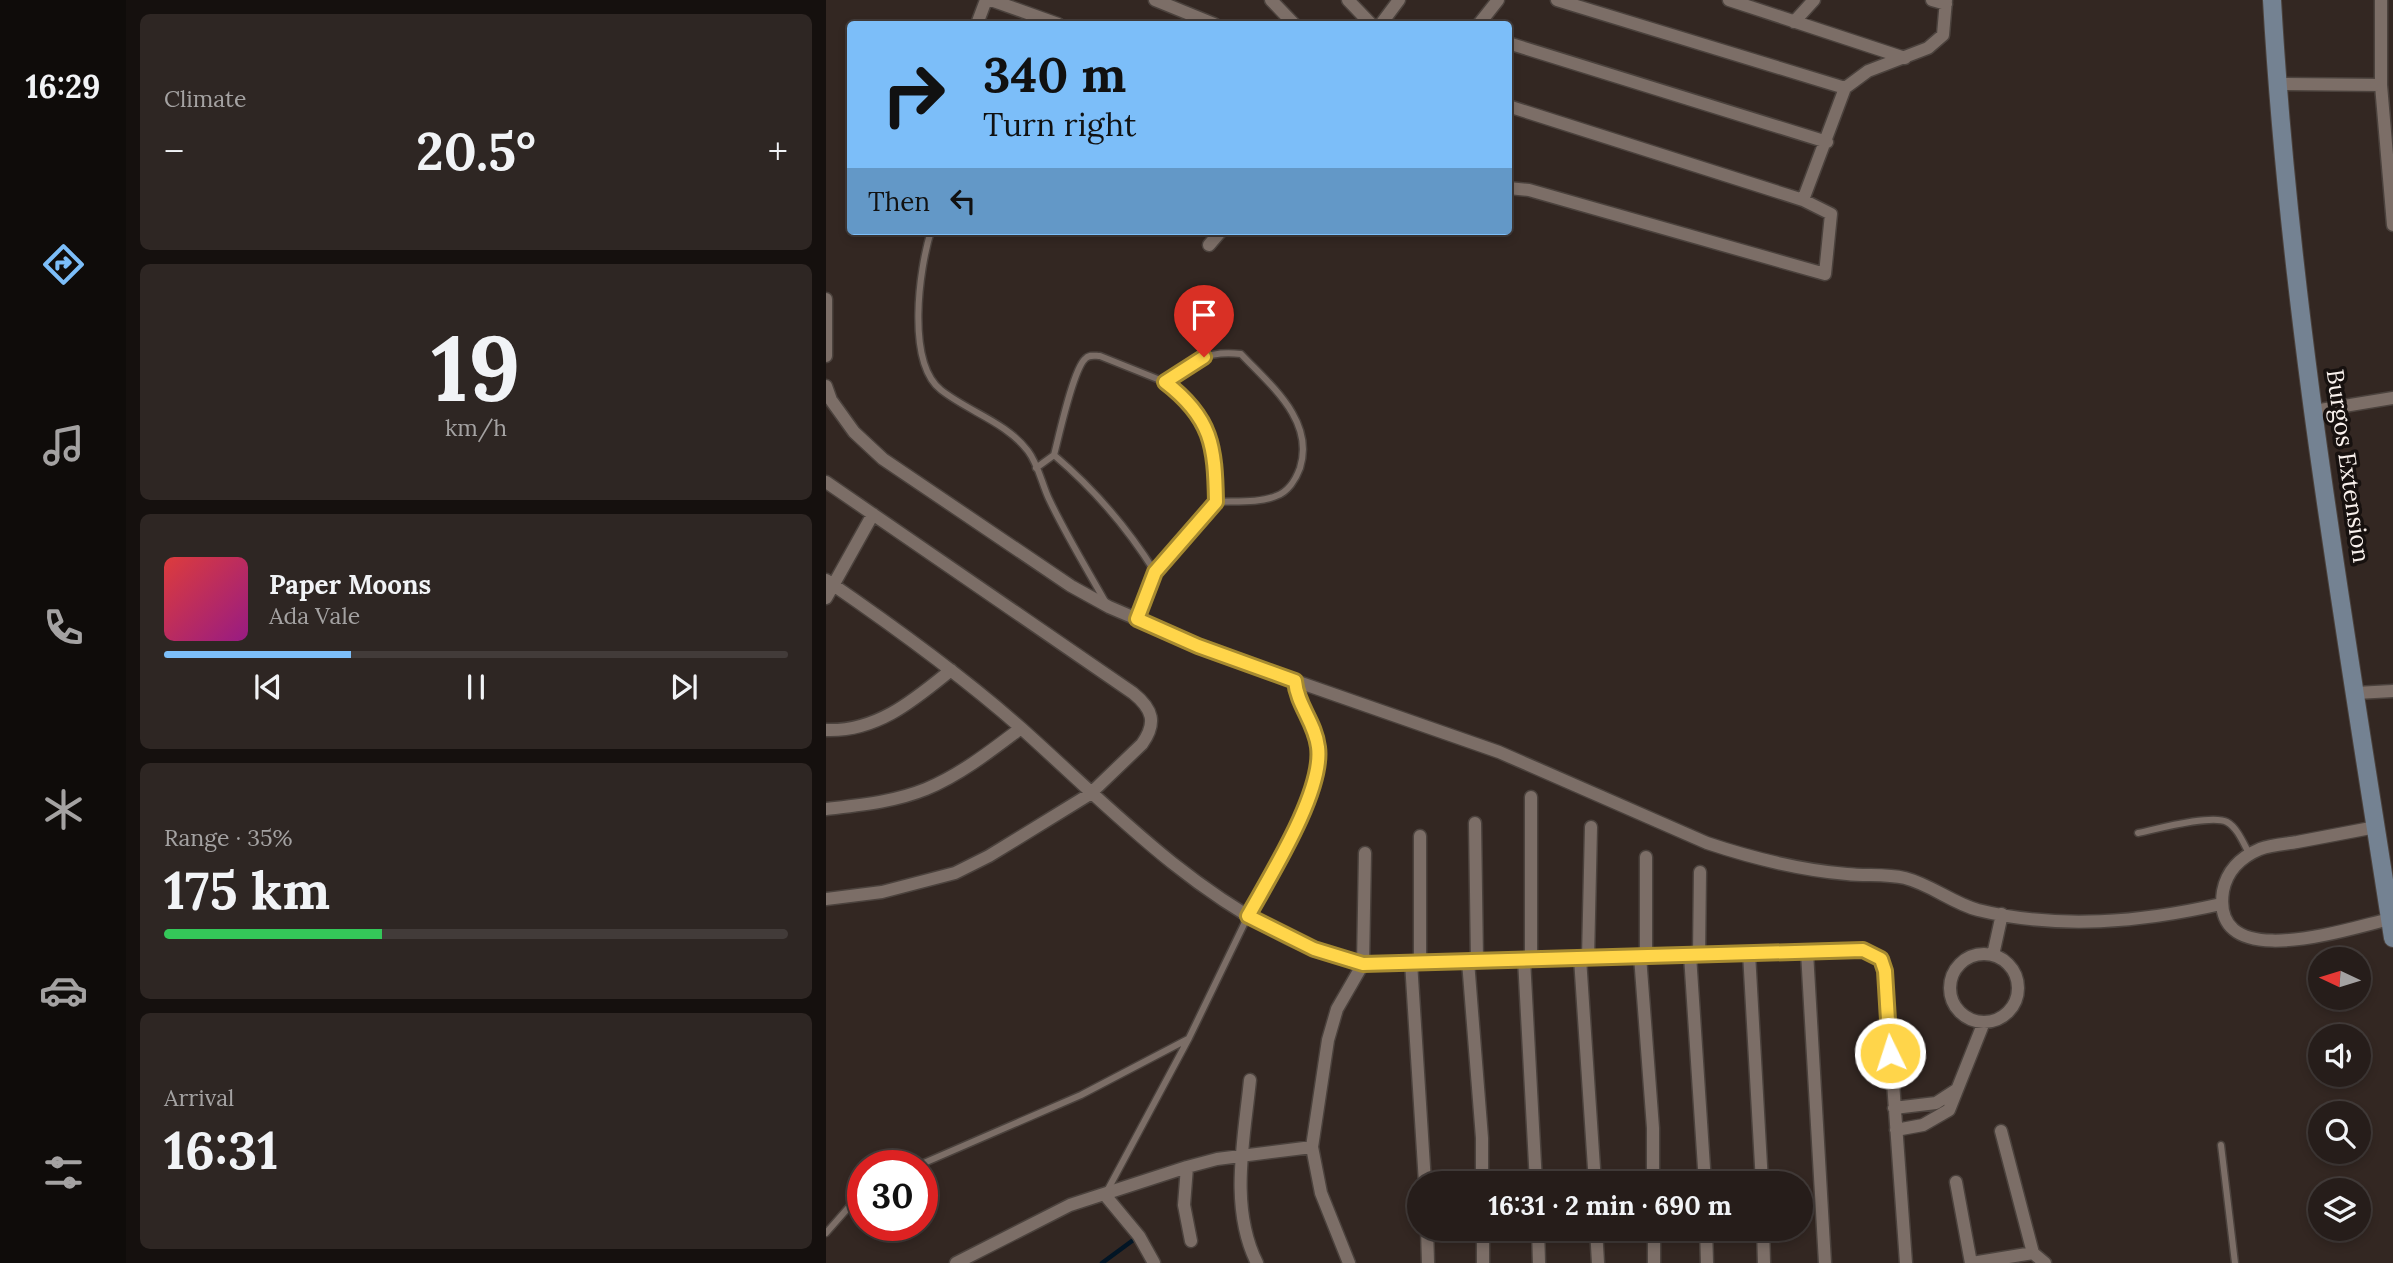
<!DOCTYPE html>
<meta charset="utf-8">
<style>
body{margin:0;font-family:Lora,serif;background:#2e2623;color:#f1f3f6;height:100vh;display:flex;flex-direction:column;font-size:26px;white-space:nowrap}
*{box-sizing:border-box;margin:0}
p{font-size:23px;color:#a4a2a2}
.icon{flex:none;width:38px;height:38px;fill:none;stroke:currentColor;stroke-width:2;stroke-linecap:round;stroke-linejoin:round}
.map{position:relative;flex:1;overflow:hidden}
.side{display:flex;flex-direction:column;gap:14px;padding:14px;background:#15100e;width:700px}
.side>*{flex:none}
.top-card{position:absolute;left:21px;top:21px;width:665px;height:214px;border-radius:7px;box-shadow:0 4px 10px #0003,0 0 0 2px #423b39;background:#7cbef9;color:#111;overflow:hidden}
.needle{width:46px;rotate:274deg}
.buttons{position:absolute;left:1482px;top:947px;display:grid;gap:14px}
.buttons a{display:grid;place-items:center;width:63px;height:63px;border-radius:50%;background:#261d1a;box-shadow:0 4px 10px #0003,0 0 0 2px #423b39;font-size:35px}
.speed{position:absolute;left:21px;top:1150px;display:flex;gap:14px;font-size:35px;font-weight:700;text-align:center}
.speed>*{display:grid;place-content:center;width:91px;height:91px;border-radius:50%;background:#261d1a;box-shadow:0 4px 10px #0003,0 0 0 2px #423b39;line-height:1}
.speed .limit{border:10px solid #d22;background:#fff;color:#111}
.pin{position:absolute;display:grid;place-items:center;width:60px;height:60px;color:#fff;margin:-72px -30px;border-radius:50% 50% 50% 0;rotate:-45deg;box-shadow:0 0 7px #0007}
.pin .icon{rotate:45deg}
.me{position:absolute;width:77px;margin:-38px;rotate:356deg;stroke-linejoin:round;filter:drop-shadow(0 0 5px #0008)}
.turn{display:flex;align-items:center;gap:24px;height:147px;padding:0 21px;font-size:32px}
.turn .icon{width:91px;height:91px;stroke-width:2.5}
.turn b{display:block;font-size:49px;line-height:60px}
.then{display:flex;align-items:center;height:66px;padding:0 21px;background:#0003;gap:14px;font-size:26px}
.big{font-size:52px;font-weight:700;line-height:1.1}
.side .widget{flex:1;display:flex;flex-direction:column;justify-content:center;gap:10px;min-width:0;padding:0 24px;border-radius:10px;background:#2e2623}
.side .dial{align-items:center;gap:0}
.dial b{font-size:91px;line-height:1}
.song{display:flex;align-items:center;gap:21px}
.cover{width:84px;height:84px;border-radius:10px;background:linear-gradient(135deg,hsl(0 70% 55%),hsl(310 70% 35%))}
.played{height:7px;border-radius:4px;background:linear-gradient(90deg,#7cbef9 30%,#423b39 30%)}
.keys{display:flex;justify-content:space-around;direction:ltr}
.heat{display:flex;justify-content:space-between;align-items:center;font-size:38px;direction:ltr}
.charge{height:10px;border-radius:5px;background:linear-gradient(90deg,#34c759 35%,#423b39 0)}
.trip{position:absolute;left:581px;top:1171px;width:406px;height:70px;border-radius:35px;background:#261d1a;box-shadow:0 4px 10px #0003,0 0 0 2px #423b39;font-weight:700;line-height:70px;text-align:center}
main{display:flex;flex:1;min-height:0}
.tabs{display:flex;flex-direction:column;width:126px;justify-content:space-around;align-items:center;background:#0f0c0a;color:#a4a2a2}
.tabs .icon{width:49px;height:49px}
.tabs .current{color:#7cbef9}
.tabs b{font-size:32px;color:#f1f3f6}
.map>svg:first-child{display:block}
.lines{fill:none;stroke-linecap:round;stroke-linejoin:round}
.stream{stroke:#021525;stroke-width:4.5}
.lane-casing{stroke:#4b423d;stroke-width:9}
.street-casing{stroke:#4b423d;stroke-width:15}
.secondary-casing{stroke:#4b423d;stroke-width:20}
.lane{stroke:#7c6e67;stroke-width:6}
.street{stroke:#7c6e67;stroke-width:12}
.secondary{stroke:#748292;stroke-width:18}
.route-casing{stroke:#a68a30;stroke-width:18}
.route{stroke:#ffd54a;stroke-width:12}
.labels{text-anchor:middle;stroke-width:7;stroke-linejoin:round;paint-order:stroke}
.street-label{font-size:24px;fill:#faf2ee;stroke:#17110f}
</style>
<main>
<nav class="tabs">
<b>16:29</b>
<svg class="icon current" aria-label="directions" viewBox="0 0 24 24"><path d="M12 3l9 9-9 9-9-9zM9 14v-3h6M13 9l2 2-2 2"/></svg>
<svg class="icon" aria-label="music" viewBox="0 0 24 24"><path d="M9 18V5l10-2v13"/><circle cx="6" cy="18" r="3"/><circle cx="16" cy="16" r="3"/></svg>
<svg class="icon" aria-label="phone" viewBox="0 0 24 24"><path d="M5 4h4l2 5-3 2q2 4 5 5l2-3 5 2v4C11 20 4 13 5 4z"/></svg>
<svg class="icon" aria-label="climate" viewBox="0 0 24 24"><path d="M12 3v18M4 7l16 10M4 17L20 7"/></svg>
<svg class="icon" aria-label="car" viewBox="0 0 24 24"><path d="M5 17H2v-5l4-1 3-4h7l3 4 3 1v5h-3M9 17h6M6 11h13"/><circle cx="7" cy="17" r="2"/><circle cx="17" cy="17" r="2"/></svg>
<svg class="icon" aria-label="filters" viewBox="0 0 24 24"><path d="M4 7h16M4 17h16"/><circle cx="9" cy="7" r="2"/><circle cx="15" cy="17" r="2"/></svg>
</nav>
<section class="side">
<div class="widget"><p>Climate</p>
<div class="heat"><a>−</a><b class="big">20.5°</b><a>+</a></div>
</div>
<div class="widget dial"><b>19</b><p>km/h</p></div>
<div class="widget">
<div class="song"><i class="cover"></i><div><b>Paper Moons</b><p>Ada Vale</p></div></div>
<div class="played"></div>
<div class="keys"><svg class="icon" aria-label="previous" viewBox="0 0 24 24"><path d="M18 5L8 12l10 7zM5 5v14"/></svg><svg class="icon" aria-label="pause" viewBox="0 0 24 24"><path d="M8 5v14M16 5v14"/></svg><svg class="icon" aria-label="next" viewBox="0 0 24 24"><path d="M6 5l10 7-10 7zM19 5v14"/></svg></div>
</div>
<div class="widget"><p>Range · 35%</p><b class="big">175 km</b><div class="charge"></div></div>
<div class="widget"><p>Arrival</p><b class="big">16:31</b></div>
</section>
<div class="map">
<svg width="1567" height="1263" viewBox="0 0 1567 1263">
<rect width="100%" height="100%" fill="#332722"/>
<g class="lines">
<path class="stream" d="M 276,1263 L 310,1238"/>
<g class="lane-casing">
<path id="lane" d="M 105,231 C 93,269 80,362 115,390 C 143,412 180,422 202,451 C 212,464 216,484 223,499 C 240,535 261,569 280,603
M 339,382 C 386,418 389,446 390,502
M 228,455 C 233,436 247,370 259,359 C 263,354 269,356 274,356 L 339,382 C 366,361 380,350 415,354 C 444,385 489,420 474,468 C 470,479 462,492 450,496 C 434,503 408,501 390,502 L 329,572
M 210,468 L 228,455 C 268,489 301,527 329,572 L 311,619
M 1312,833 C 1331,829 1386,814 1401,822 C 1412,828 1418,845 1424,855
M 1395,1145 L 1409,1263
M 91,1166 L 255,1095 L 362,1039
M 280,1193 L 363,1038 L 422,916
M 0,1233 L 37,1191"/>
</g>
<g class="street-casing">
<path id="street" d="M 165,0 L 232,24
M 329,0 L 388,24
M 445,0 L 468,24
M 522,0 L 545,24
M 731,0 L 1019,88
M 903,0 L 1079,58
M 1106,0 L 1120,4
M 1555,0 L 1555,85 L 1567,225
M 968,22 L 988,0
M 151,24 L 160,0
M 555,24 L 573,0
M 653,24 L 672,0
M 682,43 L 1001,142
M 1451,84 L 1555,85
M 682,106 L 977,200 L 1005,214 L 999,274 L 703,190 L 682,188
M 977,200 L 1019,88 L 1042,71 L 1102,48 L 1117,35 L 1120,0
M 383,245 L 395,231
M 0,299 L 0,356
M 0,386 L 5,400 L 28,432 L 57,459 L 245,586 L 283,607 L 395,655 L 673,752 L 881,843 C 926,858 973,870 1021,874 C 1040,876 1060,874 1079,878 C 1106,885 1126,903 1152,910 C 1233,930 1316,922 1395,904
M 1488,411 L 1567,398
M 0,482 L 307,693 C 327,709 331,723 316,744 L 264,794 L 163,856 L 129,873 L 56,892 L 0,899
M 0,580 C 67,626 134,674 195,728 C 282,806 356,885 462,938 C 486,950 512,956 537,964 L 1036,950 C 1050,954 1055,958 1059,971 L 1080,1263
M 0,598 L 47,514
M 1530,693 L 1567,691
M 0,730 C 51,732 88,700 125,670
M 0,809 C 34,805 68,802 100,789 C 134,775 166,750 195,728
M 649,823 L 651,961
M 1550,827 C 1524,832 1497,837 1471,842 C 1459,844 1445,845 1434,849 C 1415,857 1401,870 1397,891 C 1384,976 1523,928 1564,919
M 594,836 L 594,962
M 820,857 L 820,956
M 422,916 C 444,876 498,791 492,747 C 489,722 471,705 469,681
M 981,952 L 999,1263
M 923,953 L 936,1183
M1124 988a34 34 0 1 1 68 0a34 34 0 1 1-68 0Z
M 864,955 L 879,1183
M 873,955 L 874,872
M 1167,955 L 1176,914
M 814,956 L 827,1128 L 827,1183
M 754,958 L 769,1183
M 762,958 L 765,827
M 698,959 L 710,1183
M 705,959 L 705,797
M 642,961 L 656,1138 L 656,1183
M 585,962 L 599,1183
M 424,1080 C 418,1140 403,1207 431,1263
M 1068,1108 L 1110,1103 L 1130,1090
M 1070,1130 L 1097,1125 L 1123,1110 L 1158,1022
M 1175,1131 L 1207,1253
M 361,1167 L 358,1205 L 365,1241
M 1130,1182 L 1145,1263
M 279,1195 L 313,1236 L 328,1263
M 601,1228 L 602,1263
M 657,1228 L 657,1263
M 712,1228 L 713,1263
M 770,1228 L 772,1263
M 828,1228 L 828,1263
M 880,1228 L 881,1263
M 937,1228 L 938,1263
M 130,1263 L 244,1205 L 361,1167 L 391,1159 L 486,1147
M 523,1263 L 495,1193 L 486,1147 L 502,1040 L 511,1009 L 537,964 L 539,853
M 1146,1263 L 1207,1253 L 1219,1263"/>
</g>
<g class="secondary-casing">
<path id="secondary" d="M 1446,0 C 1464,315 1519,627 1567,938"/>
</g>
<use href="#lane" class="lane"/>
<use href="#street" class="street"/>
<use href="#secondary" class="secondary"/>
</g>
<g class="lines">
<g class="route-casing">
<path id="route" d="M 378,357 L 339,382 C 386,418 389,446 390,502 L 329,572 L 311,619 L 372,646 L 469,681 C 471,705 489,722 492,747 C 498,791 444,876 422,916 L 488,949 L 537,964 L 1037,950 L 1055,959 L 1059,971 L 1064,1053"/>
</g>
<use href="#route" class="route"/>
</g>
<g class="labels">
<g class="street-label">
<text transform="translate(1522 466) rotate(82)" y="8">Burgos Extension</text>
</g>
</g>
</svg>
<div class="buttons">
<a><svg class="needle" viewBox="-14 -14 28 28"><path d="M0-13l5 13h-10z" fill="#e53935"/><path d="M0 13l5-13h-10z" fill="#a4a2a2"/></svg></a>
<a><svg class="icon" aria-label="sound" viewBox="0 0 24 24"><path d="M4 9h4l5-4v14l-5-4H4zM17 9q2 3 0 6"/></svg></a>
<a><svg class="icon" aria-label="search" viewBox="0 0 24 24"><circle cx="10" cy="10" r="6"/><path d="M15 15l6 6"/></svg></a>
<a><svg class="icon" aria-label="layers" viewBox="0 0 24 24"><path d="M12 4l9 5-9 5-9-5zM3 14l9 5 9-5"/></svg></a>
</div>
<div class="speed"><div class="limit">30</div></div>
<div class="pin" style="left:378px;top:357px;background:#d93025"><svg class="icon" aria-label="arrive" viewBox="0 0 24 24"><path d="M6 21V4h12l-3 4 3 4H6"/></svg></div>
<svg class="me" style="left:1064px;top:1053px" viewBox="-20 -20 40 40"><circle r="17" fill="#ffd54a" stroke="#fff" stroke-width="3"/><path d="M0-11L8 9 0 5-8 9z" fill="#fff"/></svg>
<div class="trip">16:31 · 2 min · 690 m</div>
<div class="top-card">
<div class="turn"><svg class="icon" aria-label="right" viewBox="0 0 24 24"><path d="M7 20v-9h11M14 6l5 5-5 5"/></svg><div><b>340 m</b>Turn right</div></div>
<div class="then">Then<svg class="icon" aria-label="left" viewBox="0 0 24 24"><path d="M17 20v-9H6M10 6l-5 5 5 5"/></svg></div>
</div>
</div>
</main>
